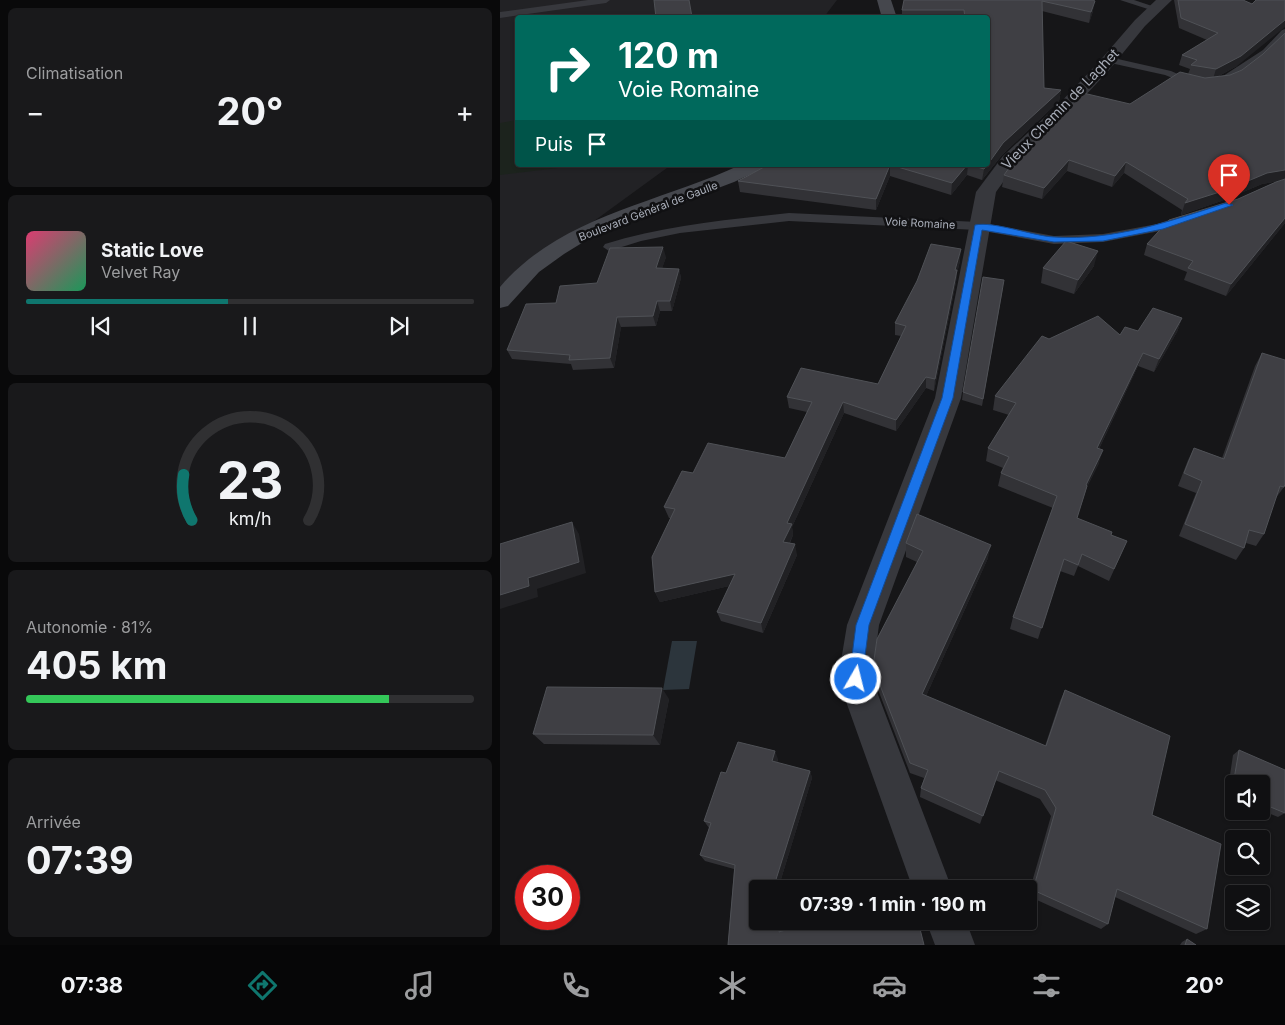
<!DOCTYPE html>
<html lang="fr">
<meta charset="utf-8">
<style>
body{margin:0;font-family:Inter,sans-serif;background:#19191b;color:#f1f3f6;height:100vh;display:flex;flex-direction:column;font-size:19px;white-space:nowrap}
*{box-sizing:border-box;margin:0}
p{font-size:16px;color:#9c9d9f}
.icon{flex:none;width:28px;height:28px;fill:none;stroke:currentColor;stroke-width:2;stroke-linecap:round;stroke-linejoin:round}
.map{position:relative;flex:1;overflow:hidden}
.panel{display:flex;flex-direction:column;gap:8px;padding:8px;background:#09090a;width:500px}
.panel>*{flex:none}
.banner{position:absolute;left:15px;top:15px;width:475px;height:152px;border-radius:5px;box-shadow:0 1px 4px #0004,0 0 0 1px #303032;background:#00695c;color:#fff;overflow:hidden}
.fabs{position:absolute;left:725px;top:775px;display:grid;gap:10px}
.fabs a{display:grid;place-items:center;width:45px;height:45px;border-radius:5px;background:#101012;box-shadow:0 1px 4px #0004,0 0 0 1px #303032;font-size:25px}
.speed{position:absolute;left:15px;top:865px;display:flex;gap:10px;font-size:25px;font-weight:700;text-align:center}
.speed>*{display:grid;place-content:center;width:65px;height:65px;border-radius:50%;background:#101012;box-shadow:0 1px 4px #0004,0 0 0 1px #303032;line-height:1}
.speed .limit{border:8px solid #d22;background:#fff;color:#111}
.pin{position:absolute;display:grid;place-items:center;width:42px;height:42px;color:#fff;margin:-51px -21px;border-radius:50% 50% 50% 0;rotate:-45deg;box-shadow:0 0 5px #0007}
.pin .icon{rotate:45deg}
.me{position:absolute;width:55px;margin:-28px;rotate:8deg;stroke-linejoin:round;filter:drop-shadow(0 0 4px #0008)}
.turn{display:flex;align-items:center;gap:18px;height:105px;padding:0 20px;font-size:22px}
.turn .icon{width:65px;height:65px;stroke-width:2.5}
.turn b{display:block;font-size:35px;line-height:42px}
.then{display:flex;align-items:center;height:48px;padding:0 20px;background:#0003;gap:10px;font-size:19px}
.big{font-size:38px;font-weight:700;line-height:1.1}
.panel .card{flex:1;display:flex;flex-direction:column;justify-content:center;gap:8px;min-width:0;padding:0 18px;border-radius:8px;background:#19191b}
.panel .dial{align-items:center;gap:0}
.dial svg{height:130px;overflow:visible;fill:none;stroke:#303032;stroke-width:7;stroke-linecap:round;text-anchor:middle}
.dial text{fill:#f1f3f6;stroke:none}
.song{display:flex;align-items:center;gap:15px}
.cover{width:60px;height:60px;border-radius:8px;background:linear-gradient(135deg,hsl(340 70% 55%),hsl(150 70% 35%))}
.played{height:5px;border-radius:2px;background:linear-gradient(90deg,#0f766e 45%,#303032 45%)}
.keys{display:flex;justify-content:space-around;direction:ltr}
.heat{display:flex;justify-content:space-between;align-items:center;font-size:28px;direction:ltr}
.charge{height:8px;border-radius:4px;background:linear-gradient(90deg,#34c759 81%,#303032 0)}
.trip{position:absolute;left:249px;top:880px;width:288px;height:50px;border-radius:5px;background:#101012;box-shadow:0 1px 4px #0004,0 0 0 1px #303032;font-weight:700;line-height:50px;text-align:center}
.dock{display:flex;height:80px;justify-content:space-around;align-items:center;background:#060607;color:#9c9d9f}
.dock .icon{width:35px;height:35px}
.dock .on{color:#0f766e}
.dock b{font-size:22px;color:#f1f3f6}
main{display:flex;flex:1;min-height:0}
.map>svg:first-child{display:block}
.built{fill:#222225}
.green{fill:#1c231d}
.water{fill:#2c353c}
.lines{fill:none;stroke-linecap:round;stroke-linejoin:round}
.lane{fill:#37383d;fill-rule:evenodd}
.street{fill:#37383d;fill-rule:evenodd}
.secondary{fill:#45474d;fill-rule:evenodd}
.wall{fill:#323236}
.shaded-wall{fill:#212124}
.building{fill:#3f3f44;stroke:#4f5156}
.route{fill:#1a73e8;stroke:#114b97}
.labels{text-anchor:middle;stroke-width:5;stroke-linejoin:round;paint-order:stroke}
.far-street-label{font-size:11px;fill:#a8adb8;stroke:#111113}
.street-label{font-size:14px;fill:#a8adb8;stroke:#111113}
</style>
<main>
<section class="panel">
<div class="card"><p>Climatisation</p>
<div class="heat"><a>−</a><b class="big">20°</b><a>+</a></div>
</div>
<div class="card">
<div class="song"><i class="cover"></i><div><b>Static Love</b><p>Velvet Ray</p></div></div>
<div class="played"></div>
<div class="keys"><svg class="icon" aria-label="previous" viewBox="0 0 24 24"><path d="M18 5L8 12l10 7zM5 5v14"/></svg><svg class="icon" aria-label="pause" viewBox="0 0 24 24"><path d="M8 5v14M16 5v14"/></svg><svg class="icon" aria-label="next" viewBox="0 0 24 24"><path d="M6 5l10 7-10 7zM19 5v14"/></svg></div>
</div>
<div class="card dial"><svg viewBox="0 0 100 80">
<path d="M14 69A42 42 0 1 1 86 69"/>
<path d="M14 69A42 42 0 0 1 9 41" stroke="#0f766e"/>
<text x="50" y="56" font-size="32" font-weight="700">23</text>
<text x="50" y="72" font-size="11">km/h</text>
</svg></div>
<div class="card"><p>Autonomie · 81%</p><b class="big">405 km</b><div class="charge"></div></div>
<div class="card"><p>Arrivée</p><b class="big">07:39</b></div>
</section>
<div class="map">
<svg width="785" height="945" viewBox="0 0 785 945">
<rect width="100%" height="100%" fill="#161618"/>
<path class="built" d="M 0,0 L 337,0 L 324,17 L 18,18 L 18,165 L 171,165 L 90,224 L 0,297 Z"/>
<path class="green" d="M 17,120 L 18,165 L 83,165 L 0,175 L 0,123 Z"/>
<path class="water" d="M 172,641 L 197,641 L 189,689 L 163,690 Z"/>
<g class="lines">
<path class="lane" d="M 88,0 L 110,0 L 106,3 L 0,18 L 0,12 Z
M 620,0 L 634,0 L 658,8 L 654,11 Z
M 785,29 L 785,37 L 769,54 L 723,84 L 717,84 L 717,80 L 763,50 L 782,30 Z
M 609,57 L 671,71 L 698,83 L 693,86 L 665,75 L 606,62 L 604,60 Z
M 289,213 L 478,222 L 554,236 L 603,234 L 657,224 L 684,215 L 690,219 L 688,222 L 660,231 L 603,242 L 554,244 L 478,230 L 289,221 L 180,233 L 141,241 L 109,251 L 103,247 L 105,244 C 166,225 225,220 289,213 Z"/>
<path class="street" d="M 656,0 L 672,0 L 645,26 L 609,70 L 570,112 L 516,164 L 496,192 L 461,398 L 379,625 L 372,679 L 452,889 L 413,889 L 338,679 L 347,625 L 435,398 L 476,192 L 503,156 L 558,105 L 597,64 L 635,20 Z
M 426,921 L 466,921 L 475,945 L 435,945 Z"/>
<path class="secondary" d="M 377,0 L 391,0 L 397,18 L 382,18 Z
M 240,165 L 264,165 L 262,169 L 234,182 L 118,226 L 90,238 L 64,254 L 39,272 L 8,306 L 0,308 L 0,287 C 60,216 159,203 240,165 Z"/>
</g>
<path class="wall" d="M 404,0 L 593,0 L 593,11 L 589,23 L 542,11 L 544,88 L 561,90 L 559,101 L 502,155 L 482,180 L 467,175 L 451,195 L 390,176 L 376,210 L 240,192 L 238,181 L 268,165 L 488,165 L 488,18 L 402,18 L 402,10 Z
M 674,0 L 743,0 L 737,66 L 717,77 L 730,75 L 742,70 L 763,54 L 785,223 L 726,296 L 684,280 L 687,272 L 644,255 L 647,244 L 738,199 L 778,181 L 762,184 L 724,200 L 681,215 L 682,210 L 624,173 L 612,187 L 567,171 L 542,199 L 502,187 L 504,175 L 630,104 L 688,74 L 690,69 L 679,65 L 682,55 L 707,40 L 679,28 Z
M 166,257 L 162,268 L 179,269 L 181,278 L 172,311 L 160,311 L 156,326 L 121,327 L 114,368 L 73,370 L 71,364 L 12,359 L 7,350 L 56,303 Z
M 460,261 L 457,273 L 456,282 L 434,391 L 426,388 L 396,431 L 344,413 L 292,527 L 293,535 L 290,543 L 297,555 L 263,633 L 221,621 L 217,612 L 229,586 L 160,602 L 155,592 L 170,518 L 169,518 L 164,507 L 193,473 L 285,458 L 307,412 L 289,408 L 287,397 L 378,384 L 401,336 L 395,335 L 395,323 Z
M 594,266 L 574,294 L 541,283 L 543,268 Z
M 503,288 L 482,406 L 462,400 L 463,392 Z
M 682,318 L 677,332 L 654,372 L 638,366 L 599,449 L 599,463 L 587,487 L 577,518 L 611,535 L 627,541 L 609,581 L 578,566 L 574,576 L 560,571 L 538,639 L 510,629 L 513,617 L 553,508 L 498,486 L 501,473 L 503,468 L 486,461 L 488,448 L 509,415 L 493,410 L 495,396 L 549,339 L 620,335 L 638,331 Z
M 762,353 L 784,487 L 775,499 L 764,534 L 756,546 L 746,543 L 744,548 L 736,560 L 679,536 L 696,493 L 678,486 L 688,460 L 694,448 L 722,458 L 755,366 Z
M 406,543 L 488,558 L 426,696 L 545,746 L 560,701 L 565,690 L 652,815 L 707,929 L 696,934 L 615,897 L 608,924 L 601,929 L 528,896 L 551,816 L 540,799 L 495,780 L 480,824 L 420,797 L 421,788 L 424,778 L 410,773 L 374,679 L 373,667 L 417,562 L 406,557 Z
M 169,699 L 160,745 L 44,744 L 33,734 Z
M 739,750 L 785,813 L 778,817 L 761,810 L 761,784 L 734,784 L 734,798 L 727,795 L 733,755 Z
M 278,759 L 277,763 L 310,771 L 312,778 L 278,889 L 258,889 L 287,921 L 284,930 L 418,921 L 228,945 L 234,869 L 205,861 L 200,855 L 209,828 L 204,821 L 226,773 Z
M 687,939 L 696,945 L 680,945 L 682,942 Z"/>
<path class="shaded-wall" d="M 595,1 L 593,11 L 589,23 L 591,12 Z
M 785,20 L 785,27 L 737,66 L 713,79 L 716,69 Z
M 561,90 L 559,101 L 502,155 L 482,180 L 484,169 L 488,165 L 488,164 L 503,143 Z
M 569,160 L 567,171 L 542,199 L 544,188 Z
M 626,162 L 624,173 L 612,187 L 615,176 Z
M 390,165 L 390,176 L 376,210 L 376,199 Z
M 467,165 L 468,165 L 467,175 L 451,195 L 452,183 Z
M 785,170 L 785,180 L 762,184 L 724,200 L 681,215 L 685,203 L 767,173 Z
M 785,218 L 785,223 L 726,296 L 731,284 Z
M 163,247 L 166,257 L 159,278 L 156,268 Z
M 461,249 L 460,261 L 457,273 L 456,282 L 434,391 L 435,379 L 455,270 Z
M 598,251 L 594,266 L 574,294 L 578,280 Z
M 179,269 L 181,278 L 172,311 L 170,301 Z
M 157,301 L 160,311 L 156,326 L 153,316 Z
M 117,317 L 121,327 L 114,368 L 110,358 Z
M 682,318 L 677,332 L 654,372 L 659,359 Z
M 643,353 L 638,366 L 593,461 L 597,448 Z
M 426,377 L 426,388 L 396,431 L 396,420 Z
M 343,402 L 344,413 L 292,527 L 293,535 L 285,552 L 283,542 L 287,523 Z
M 603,450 L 599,463 L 581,498 L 586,485 Z
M 72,522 L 79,534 L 86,573 L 37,589 L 38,597 L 0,609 L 0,595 Z
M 295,544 L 297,555 L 263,633 L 261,623 Z
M 491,545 L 488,558 L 422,705 L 422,694 Z
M 235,574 L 238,584 L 160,602 L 155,592 Z
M 162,688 L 169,699 L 160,745 L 153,735 Z
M 275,751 L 278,759 L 275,769 L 272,761 Z
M 310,771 L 312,778 L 278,889 L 273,889 Z
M 283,921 L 287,921 L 283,936 L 279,932 Z"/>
<path class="building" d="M 154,0 L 189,0 L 192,17 L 182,18 L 156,18 Z
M 404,0 L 593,0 L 595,1 L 591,12 L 542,1 L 544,88 L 561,90 L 503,143 L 488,164 L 488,18 L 465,18 L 464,10 L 402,10 Z
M 678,0 L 743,0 L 752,4 L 756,0 L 785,0 L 785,20 L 741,56 L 716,69 L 691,65 L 697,60 L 682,55 L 718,33 L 681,18 Z
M 785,33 L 785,170 L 767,173 L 729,189 L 685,203 L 688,199 L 626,162 L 615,176 L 569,160 L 544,188 L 504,175 L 519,154 L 583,93 L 630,104 L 680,72 L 705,78 L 730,75 L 742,70 L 763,54 Z
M 268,165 L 390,165 L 376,199 L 238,181 Z
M 391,165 L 467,165 L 452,183 Z
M 471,165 L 487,165 L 484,169 Z
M 785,179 L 785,218 L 731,284 L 688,268 L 693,261 L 647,244 L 669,220 L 738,199 L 776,182 Z
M 566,241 L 598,251 L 578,280 L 543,268 Z
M 431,244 L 461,249 L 455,270 L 457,270 L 435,379 L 426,377 L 396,420 L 343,402 L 287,523 L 292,524 L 283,542 L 295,544 L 261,623 L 217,612 L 235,574 L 155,592 L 152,557 L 175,509 L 164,507 L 182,471 L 193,473 L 208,443 L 285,458 L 312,402 L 287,397 L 301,368 L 378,384 L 406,326 L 395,323 L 417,281 Z
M 163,247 L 156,268 L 179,269 L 170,301 L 157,301 L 153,316 L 117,317 L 110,358 L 69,360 L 70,355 L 7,350 L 26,304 L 56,303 L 60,286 L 97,283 L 110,248 Z
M 483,277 L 504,280 L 483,399 L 463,392 Z
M 653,308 L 682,318 L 659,359 L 643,353 L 597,448 L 603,450 L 586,485 L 587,486 L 577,518 L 612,532 L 611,535 L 627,541 L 614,569 L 582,554 L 578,565 L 564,559 L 542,628 L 513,617 L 557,496 L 501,473 L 509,457 L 488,448 L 516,403 L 495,396 L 542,336 L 549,339 L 598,316 L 620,335 L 625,327 L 638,331 Z
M 762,353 L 785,360 L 785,484 L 784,487 L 780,486 L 764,534 L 749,530 L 744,548 L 685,524 L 702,481 L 684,473 L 694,448 L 724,459 Z
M 417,514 L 491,545 L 422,694 L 546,746 L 565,690 L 670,736 L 652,815 L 721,844 L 707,929 L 617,889 L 608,924 L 533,890 L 556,808 L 545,790 L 499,771 L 483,816 L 421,788 L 428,770 L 410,763 L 373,667 L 377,639 L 423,551 L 406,543 Z
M 72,522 L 79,562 L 28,578 L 29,586 L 0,595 L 0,544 Z
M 47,687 L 162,688 L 153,735 L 33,734 Z
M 238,742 L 275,751 L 272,761 L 310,771 L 273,889 L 258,889 L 258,921 L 283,921 L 279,932 L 315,921 L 418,921 L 424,945 L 228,945 L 235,865 L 200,855 L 211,823 L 204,821 L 221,772 L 226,773 Z
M 739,750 L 785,770 L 785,813 L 761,803 L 761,784 L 734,784 L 734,791 L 732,791 Z
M 687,939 L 696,945 L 685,945 Z"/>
<path class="route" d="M 726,203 L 733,205 L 663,229 L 603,241 L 554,242 L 482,230 L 453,398 L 369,625 L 362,679 L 360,684 L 356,686 L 351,684 L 349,679 L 356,625 L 442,398 L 475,225 C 494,221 533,236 554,237 C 614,241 671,221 726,203 Z"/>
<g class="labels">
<g class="far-street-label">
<text transform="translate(148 211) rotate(-21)" y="4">Boulevard Général de Gaulle</text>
<text transform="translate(420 223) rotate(3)" y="4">Voie Romaine</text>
</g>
<g class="street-label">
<text transform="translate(560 109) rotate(-46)" y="5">Vieux Chemin de Laghet</text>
</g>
</g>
</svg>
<div class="fabs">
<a><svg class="icon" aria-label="sound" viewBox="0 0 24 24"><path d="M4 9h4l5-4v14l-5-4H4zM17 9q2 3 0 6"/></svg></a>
<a><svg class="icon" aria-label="search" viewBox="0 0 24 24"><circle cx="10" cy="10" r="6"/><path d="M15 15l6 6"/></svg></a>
<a><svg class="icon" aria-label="layers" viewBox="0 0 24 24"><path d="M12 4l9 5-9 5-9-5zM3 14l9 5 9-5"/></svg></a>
</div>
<div class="speed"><div class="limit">30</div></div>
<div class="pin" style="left:729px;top:205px;background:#d93025"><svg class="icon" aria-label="arrive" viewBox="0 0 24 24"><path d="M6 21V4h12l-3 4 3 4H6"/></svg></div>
<svg class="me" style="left:356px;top:679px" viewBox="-20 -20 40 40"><circle r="17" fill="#1a73e8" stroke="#fff" stroke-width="3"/><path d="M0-11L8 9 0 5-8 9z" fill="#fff"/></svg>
<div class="trip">07:39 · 1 min · 190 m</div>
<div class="banner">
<div class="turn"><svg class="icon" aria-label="right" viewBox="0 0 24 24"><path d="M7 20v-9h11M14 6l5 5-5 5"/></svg><div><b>120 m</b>Voie Romaine</div></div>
<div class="then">Puis<svg class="icon" aria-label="arrive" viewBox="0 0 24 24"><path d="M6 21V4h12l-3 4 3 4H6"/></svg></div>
</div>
</div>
</main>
<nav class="dock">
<b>07:38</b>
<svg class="icon on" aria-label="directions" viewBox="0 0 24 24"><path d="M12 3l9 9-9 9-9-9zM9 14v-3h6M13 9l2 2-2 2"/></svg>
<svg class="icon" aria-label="music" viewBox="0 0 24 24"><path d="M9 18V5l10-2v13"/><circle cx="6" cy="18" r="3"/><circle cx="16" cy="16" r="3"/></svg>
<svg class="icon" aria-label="phone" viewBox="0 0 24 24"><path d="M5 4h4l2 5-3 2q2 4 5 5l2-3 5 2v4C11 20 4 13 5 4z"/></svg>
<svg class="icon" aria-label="climate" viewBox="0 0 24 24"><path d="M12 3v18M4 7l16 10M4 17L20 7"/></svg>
<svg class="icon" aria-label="car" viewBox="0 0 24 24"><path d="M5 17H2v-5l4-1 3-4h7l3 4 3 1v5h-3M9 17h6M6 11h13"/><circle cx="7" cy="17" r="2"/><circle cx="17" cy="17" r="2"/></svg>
<svg class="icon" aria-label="filters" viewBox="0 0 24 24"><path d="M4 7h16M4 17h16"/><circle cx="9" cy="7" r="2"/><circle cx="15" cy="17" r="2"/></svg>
<b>20°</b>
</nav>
